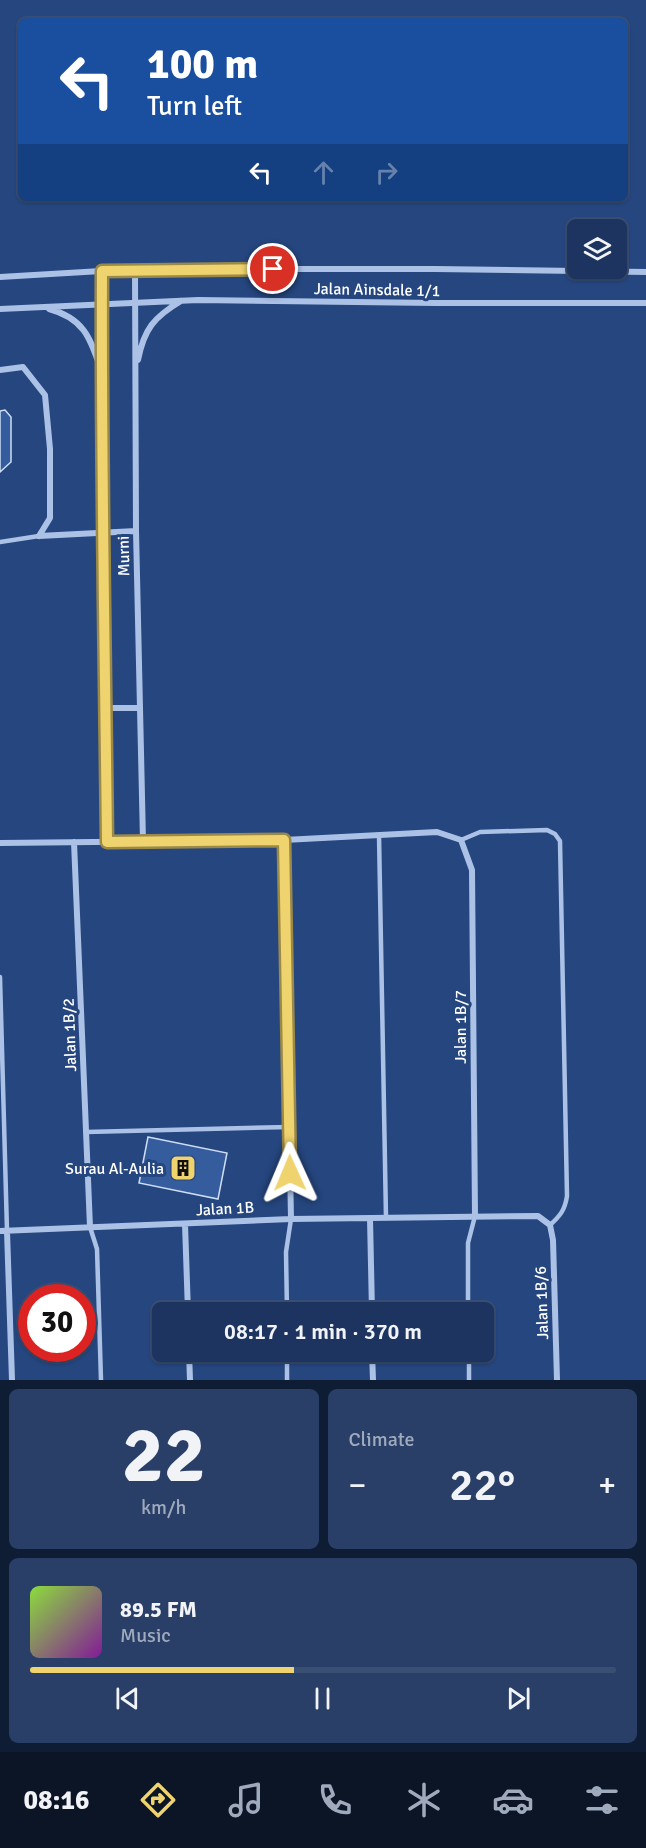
<!DOCTYPE html>
<meta charset="utf-8">
<style>
body{margin:0;font-family:Signika,sans-serif;background:#293f68;color:#f1f3f6;height:100vh;display:flex;flex-direction:column;font-size:22px;white-space:nowrap}
*{box-sizing:border-box;margin:0}
p{font-size:20px;color:#a0aabd}
.icon{flex:none;width:33px;height:33px;fill:none;stroke:currentColor;stroke-width:2;stroke-linecap:round;stroke-linejoin:round}
.map{position:relative;height:1380px;overflow:hidden}
.side{display:flex;flex-direction:column;gap:9px;padding:9px;background:#0f1d34;flex:1}
.side>*{flex:none}
.banner{position:absolute;left:18px;top:18px;width:610px;height:183px;border-radius:9px;box-shadow:0 2px 4px #0004,0 0 0 2px #3a4f74;background:#1a4fa0;color:#fff;overflow:hidden}
.tools{position:absolute;left:567px;top:219px;display:grid;gap:12px}
.tools a{display:grid;place-items:center;width:60px;height:60px;border-radius:9px;background:#1c345f;box-shadow:0 2px 4px #0004,0 0 0 2px #3a4f74;font-size:30px}
.speed{position:absolute;left:18px;top:1284px;display:flex;gap:12px;font-size:30px;font-weight:700;text-align:center}
.speed>*{display:grid;place-content:center;width:78px;height:78px;border-radius:50%;background:#1c345f;box-shadow:0 2px 4px #0004,0 0 0 2px #3a4f74;line-height:1}
.speed .limit{border:9px solid #d22;background:#fff;color:#111}
.pin{position:absolute;display:grid;place-items:center;width:51px;height:51px;color:#fff;margin:-26px;border:3px solid #fff;border-radius:50%;box-shadow:0 2px 6px #0007}
.me{position:absolute;width:66px;margin:-33px;rotate:359deg;stroke-linejoin:round;filter:drop-shadow(0 0 4px #0008)}
.turn{display:flex;align-items:center;gap:21px;height:126px;padding:0 30px;font-size:27px}
.turn .icon{width:78px;height:78px;stroke-width:2.5}
.turn b{display:block;font-size:42px;line-height:51px}
.lanes{display:flex;align-items:center;height:57px;padding:0 30px;background:#0003;justify-content:center;gap:30px;direction:ltr}
.lanes .off{opacity:.35}
.big{font-size:45px;font-weight:600;line-height:1.1}
.side .widget{flex:1;display:flex;flex-direction:column;justify-content:center;gap:9px;min-width:0;padding:0 21px;border-radius:9px;background:#293f68}
.side .dial{align-items:center;gap:0}
.dial b{font-size:78px;line-height:1}
.song{display:flex;align-items:center;gap:18px}
.cover{width:72px;height:72px;border-radius:9px;background:linear-gradient(135deg,hsl(90 70% 55%),hsl(290 70% 35%))}
.played{height:6px;border-radius:3px;background:linear-gradient(90deg,#efd36f 45%,#3a4f74 45%)}
.keys{display:flex;justify-content:space-around;direction:ltr}
.heat{display:flex;justify-content:space-between;align-items:center;font-size:33px;direction:ltr}
.side .tiles{flex:1;display:grid;gap:9px;grid-template-columns:1fr 1fr}
.widget:last-child{grid-column:span 2}
.trip{position:absolute;left:152px;top:1302px;width:342px;height:60px;border-radius:9px;background:#1c345f;box-shadow:0 2px 4px #0004,0 0 0 2px #3a4f74;font-weight:600;line-height:60px;text-align:center}
.tabs{display:flex;height:96px;justify-content:space-around;align-items:center;background:#0b1526;color:#a0aabd}
.tabs .icon{width:42px;height:42px}
.tabs .on{color:#efd36f}
.tabs b{font-size:27px;color:#f1f3f6}
.map>svg:first-child{display:block}
.building{fill:#355c9c;stroke:#ceddf5;stroke-width:1.5}
.lines{fill:none;stroke-linecap:round;stroke-linejoin:round}
.lane{stroke:#abc2e6;stroke-width:4.5}
.street{stroke:#abc2e6;stroke-width:6}
.route-casing{stroke:#9b8948;stroke-width:15}
.route{stroke:#efd36f;stroke-width:10}
.labels{text-anchor:middle;stroke-width:6;stroke-linejoin:round;paint-order:stroke}
.street-label{font-size:16px;fill:#fff;stroke:#25467f}
.poi-label{font-size:16px;fill:#fff;stroke:#25467f;text-anchor:end}
</style>
<div class="map">
<svg width="646" height="1380" viewBox="0 0 646 1380">
<rect width="100%" height="100%" fill="#25467f"/>
<path class="building" d="M 5,410 L 11,417 L 11,462 L 0,472 L 0,411 Z
M 148,1137 L 227,1153 L 218,1199 L 139,1183 Z"/>
<g class="lines">
<path class="lane" d="M 0,542 L 39,536
M 379,835 L 386,1218
M 461,840 L 480,832 L 547,830 L 555,834 L 560,841 L 567,1196 C 565,1210 560,1216 550,1225
M 0,977 L 7,1231
M 86,1132 L 289,1127
M 90,1227 L 97,1249 L 101,1380
M 287,1312 L 286,1252 L 291,1219
M 468,1312 L 468,1243 L 475,1216
M 287,1352 L 287,1380
M 469,1352 L 469,1380"/>
<path class="street" d="M 135,269 L 136,531 L 143,841
M 103,271 L 102,533 L 107,842
M 0,277 L 135,269 L 435,269 L 646,272
M 0,309 L 198,300 L 435,303 L 646,303
M 49,309 C 83,318 90,337 100,367
M 138,360 C 144,329 154,317 181,301
M 0,370 L 23,367 L 45,395 L 50,449 L 50,518 L 39,536
M 39,536 L 136,531
M 105,708 L 140,708
M 284,840 L 291,1219
M 74,842 L 90,1227
M 0,843 L 284,840 L 437,832 L 461,840 L 472,870 L 475,1216
M 370,1218 L 372,1312
M 185,1224 L 188,1312
M 0,1231 L 291,1219 L 538,1216 L 550,1225 L 553,1240 L 557,1380
M 7,1231 L 12,1380
M 189,1352 L 190,1380
M 372,1352 L 373,1380"/>
</g>
<g class="lines">
<g class="route-casing">
<path id="route" d="M 273,269 L 102,271 C 101,461 105,652 107,842 L 284,840 L 290,1173"/>
</g>
<use href="#route" class="route"/>
</g>
<defs>
<g id="building-square" transform="scale(1.35)"><rect x="-9" y="-9" width="18" height="18" rx="4" fill="#efd36f" stroke="#25467f"/><path d="M-4-6H4V6H1V3H-1V6H-4ZM-2.5-4.3h1.7v1.8h-1.7ZM.8-4.3h1.7v1.8H.8ZM-2.5-1h1.7V.8h-1.7ZM.8-1h1.7V.8H.8Z" fill="#111"/></g>
</defs>
<g fill-rule="evenodd">
<use href="#building-square" x="183" y="1168"/>
</g>
<g class="labels">
<g class="street-label">
<text transform="translate(377 289) rotate(1)" y="6">Jalan Ainsdale 1/1</text>
<text transform="translate(123 556) rotate(-91)" y="6">Murni</text>
<text transform="translate(460 1027) rotate(-90)" y="6">Jalan 1B/7</text>
<text transform="translate(69 1035) rotate(-92)" y="6">Jalan 1B/2</text>
<text transform="translate(225 1208) rotate(-3)" y="6">Jalan 1B</text>
<text transform="translate(541 1303) rotate(-92)" y="6">Jalan 1B/6</text>
</g>
<g class="poi-label">
<text x="164" y="1174">Surau Al-Aulia</text>
</g>
</g>
</svg>
<div class="tools">
<a><svg class="icon" aria-label="layers" viewBox="0 0 24 24"><path d="M12 4l9 5-9 5-9-5zM3 14l9 5 9-5"/></svg></a>
</div>
<div class="speed"><div class="limit">30</div></div>
<div class="pin" style="left:273px;top:269px;background:#d93025"><svg class="icon" aria-label="arrive" viewBox="0 0 24 24"><path d="M6 21V4h12l-3 4 3 4H6"/></svg></div>
<svg class="me" style="left:290px;top:1173px" viewBox="-20 -20 40 40"><path d="M0-17L14 15 0 8-14 15z" fill="#efd36f" stroke="#fff" stroke-width="4"/></svg>
<div class="trip">08:17 · 1 min · 370 m</div>
<div class="banner">
<div class="turn"><svg class="icon" aria-label="left" viewBox="0 0 24 24"><path d="M17 20v-9H6M10 6l-5 5 5 5"/></svg><div><b>100 m</b>Turn left</div></div>
<div class="lanes"><svg class="icon" aria-label="left" viewBox="0 0 24 24"><path d="M17 20v-9H6M10 6l-5 5 5 5"/></svg><svg class="icon off" aria-label="ahead" viewBox="0 0 24 24"><path d="M12 20V5M6 11l6-6 6 6"/></svg><svg class="icon off" aria-label="right" viewBox="0 0 24 24"><path d="M7 20v-9h11M14 6l5 5-5 5"/></svg></div>
</div>
</div>
<section class="side">
<div class="tiles">
<div class="widget dial"><b>22</b><p>km/h</p></div>
<div class="widget"><p>Climate</p>
<div class="heat"><a>−</a><b class="big">22°</b><a>+</a></div>
</div>
<div class="widget">
<div class="song"><i class="cover"></i><div><b>89.5 FM</b><p>Music</p></div></div>
<div class="played"></div>
<div class="keys"><svg class="icon" aria-label="previous" viewBox="0 0 24 24"><path d="M18 5L8 12l10 7zM5 5v14"/></svg><svg class="icon" aria-label="pause" viewBox="0 0 24 24"><path d="M8 5v14M16 5v14"/></svg><svg class="icon" aria-label="next" viewBox="0 0 24 24"><path d="M6 5l10 7-10 7zM19 5v14"/></svg></div>
</div>
</div>
</section>
<nav class="tabs">
<b>08:16</b>
<svg class="icon on" aria-label="directions" viewBox="0 0 24 24"><path d="M12 3l9 9-9 9-9-9zM9 14v-3h6M13 9l2 2-2 2"/></svg>
<svg class="icon" aria-label="music" viewBox="0 0 24 24"><path d="M9 18V5l10-2v13"/><circle cx="6" cy="18" r="3"/><circle cx="16" cy="16" r="3"/></svg>
<svg class="icon" aria-label="phone" viewBox="0 0 24 24"><path d="M5 4h4l2 5-3 2q2 4 5 5l2-3 5 2v4C11 20 4 13 5 4z"/></svg>
<svg class="icon" aria-label="climate" viewBox="0 0 24 24"><path d="M12 3v18M4 7l16 10M4 17L20 7"/></svg>
<svg class="icon" aria-label="car" viewBox="0 0 24 24"><path d="M5 17H2v-5l4-1 3-4h7l3 4 3 1v5h-3M9 17h6M6 11h13"/><circle cx="7" cy="17" r="2"/><circle cx="17" cy="17" r="2"/></svg>
<svg class="icon" aria-label="filters" viewBox="0 0 24 24"><path d="M4 7h16M4 17h16"/><circle cx="9" cy="7" r="2"/><circle cx="15" cy="17" r="2"/></svg>
</nav>
